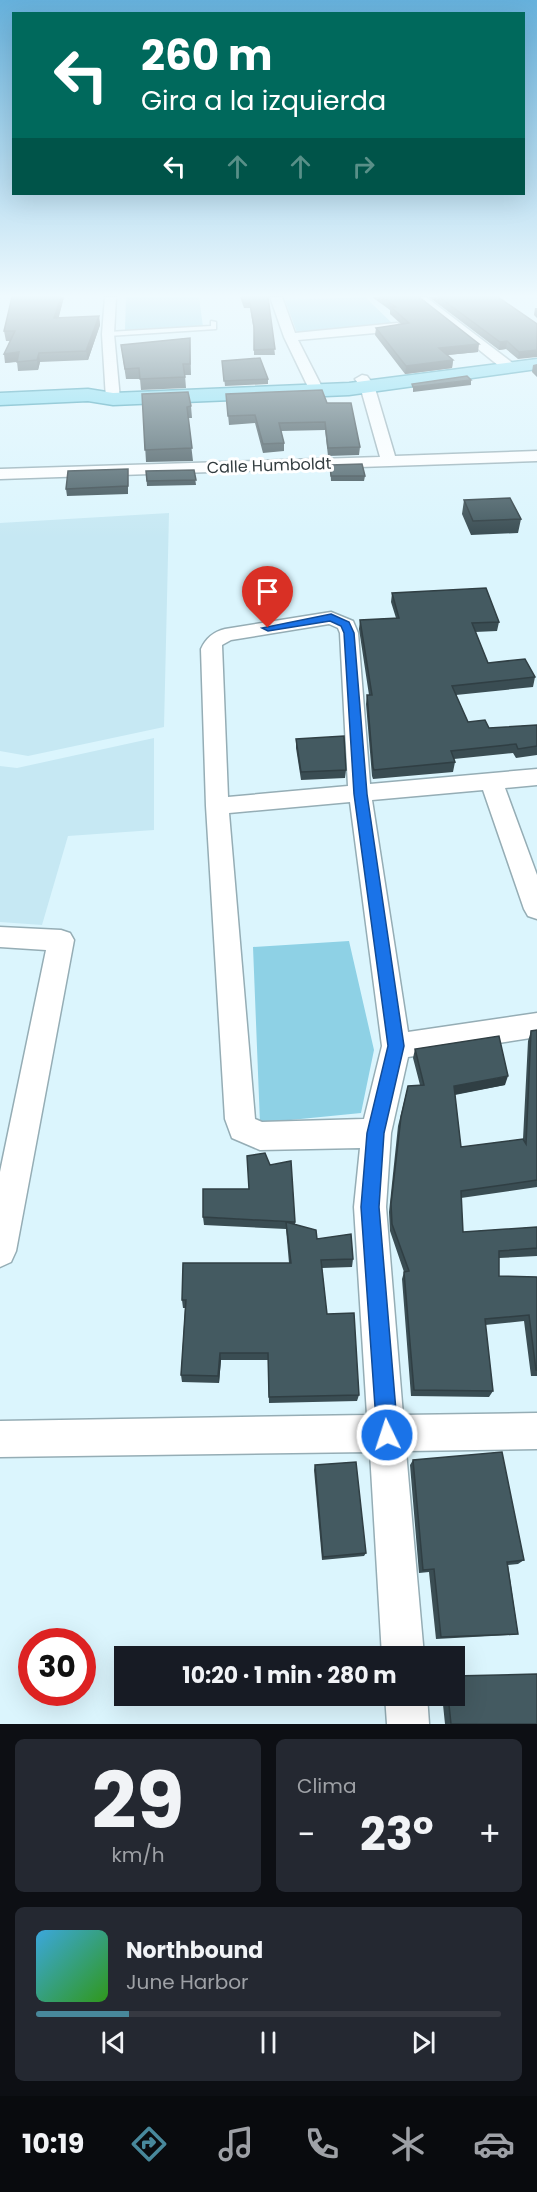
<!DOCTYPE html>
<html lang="es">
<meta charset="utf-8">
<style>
body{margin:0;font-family:Poppins,sans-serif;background:#242831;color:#f1f3f6;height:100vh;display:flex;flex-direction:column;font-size:22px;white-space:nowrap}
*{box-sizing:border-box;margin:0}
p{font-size:20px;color:#9ea1a6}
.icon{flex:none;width:33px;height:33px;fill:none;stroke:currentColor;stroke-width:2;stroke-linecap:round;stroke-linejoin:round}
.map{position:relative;height:1724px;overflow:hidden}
.drawer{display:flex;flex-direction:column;gap:15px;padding:15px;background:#0d0f14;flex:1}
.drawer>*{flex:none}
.hud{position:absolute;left:12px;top:12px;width:513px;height:183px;border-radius:0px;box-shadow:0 6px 24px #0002;background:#00695c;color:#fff;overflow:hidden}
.speed{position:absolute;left:18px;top:1628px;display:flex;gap:12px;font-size:30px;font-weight:700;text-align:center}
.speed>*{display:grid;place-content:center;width:78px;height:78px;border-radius:50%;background:#171b24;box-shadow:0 6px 24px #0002;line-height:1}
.speed .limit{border:9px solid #d22;background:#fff;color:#111}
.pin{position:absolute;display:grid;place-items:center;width:51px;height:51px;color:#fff;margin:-62px -26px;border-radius:50% 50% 50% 0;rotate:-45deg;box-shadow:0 0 6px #0007}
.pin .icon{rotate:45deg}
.me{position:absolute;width:66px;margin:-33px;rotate:356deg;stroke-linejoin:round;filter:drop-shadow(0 0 4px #0008)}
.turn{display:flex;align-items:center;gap:21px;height:126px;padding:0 30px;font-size:27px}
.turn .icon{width:78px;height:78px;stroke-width:2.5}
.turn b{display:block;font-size:42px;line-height:51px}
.lanes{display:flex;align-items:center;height:57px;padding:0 30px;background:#0003;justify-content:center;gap:30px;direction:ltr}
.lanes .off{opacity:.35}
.big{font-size:45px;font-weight:700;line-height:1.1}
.drawer .widget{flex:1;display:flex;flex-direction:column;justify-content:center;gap:9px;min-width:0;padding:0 21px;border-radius:9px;background:#242831}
.drawer .dial{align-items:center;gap:0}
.dial b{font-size:78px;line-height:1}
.song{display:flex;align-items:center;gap:18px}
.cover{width:72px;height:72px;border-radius:9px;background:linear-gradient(135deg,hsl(200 70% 55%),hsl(110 70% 35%))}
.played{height:6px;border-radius:3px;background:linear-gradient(90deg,#48889b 20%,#363941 20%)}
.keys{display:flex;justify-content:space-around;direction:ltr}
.heat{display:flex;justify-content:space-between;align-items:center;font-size:33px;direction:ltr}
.drawer .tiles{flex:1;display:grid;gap:15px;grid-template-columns:1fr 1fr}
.widget:last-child{grid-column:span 2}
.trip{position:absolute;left:114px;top:1646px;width:351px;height:60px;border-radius:0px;background:#171b24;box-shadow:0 6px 24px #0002;font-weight:700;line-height:60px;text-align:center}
.menu{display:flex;height:96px;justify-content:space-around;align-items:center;background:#090b0e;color:#9ea1a6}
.menu .icon{width:42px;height:42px}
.menu .on{color:#48889b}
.menu b{font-size:27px;color:#f1f3f6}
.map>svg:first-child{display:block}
.built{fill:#c6e8f3}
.green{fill:#8ed1e5}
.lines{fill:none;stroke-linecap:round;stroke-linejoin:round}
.service-casing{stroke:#95adb5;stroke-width:3}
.minor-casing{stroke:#95adb5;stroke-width:3}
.primary-casing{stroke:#2b92aa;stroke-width:3}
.service{fill:#fff;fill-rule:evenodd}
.minor{fill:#fff;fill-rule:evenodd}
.primary{fill:#7dd9ee;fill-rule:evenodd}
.wall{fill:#3a4d53}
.shaded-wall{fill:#303f44}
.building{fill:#445a61;stroke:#303f44;stroke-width:1.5}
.route{fill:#1a73e8;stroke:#114b97;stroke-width:1.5}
.labels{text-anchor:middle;stroke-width:6;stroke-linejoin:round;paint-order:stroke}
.far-street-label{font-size:16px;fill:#333d40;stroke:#fff}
</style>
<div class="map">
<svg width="537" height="1724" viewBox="0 0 537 1724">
<rect width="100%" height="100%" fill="#dbf5fd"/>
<path class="built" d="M 169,513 L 164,727 L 28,756 L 0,751 L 0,523 Z
M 154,738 L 154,830 L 68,836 L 42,925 L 0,922 L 0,766 L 17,768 Z"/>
<path class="green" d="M 126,297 L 199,297 L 203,327 L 125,330 Z
M 365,297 L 395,326 L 297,333 L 285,300 Z
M 349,941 L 374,1050 L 361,1113 L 260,1123 L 253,947 Z"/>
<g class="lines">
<g class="service-casing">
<path id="service" d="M 211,321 L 216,322 L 216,329 L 108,336 L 105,334 L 108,332 L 211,326 Z"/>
</g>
<g class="minor-casing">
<path id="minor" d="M 105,297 L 116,297 L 114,334 L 120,399 L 113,403 L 106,399 L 102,334 Z
M 270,297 L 282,297 L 295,333 L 397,323 L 403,327 L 397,331 L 298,340 L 323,389 L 316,393 L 309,389 L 284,337 Z
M 414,297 L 426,297 L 514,364 L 514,370 L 504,370 Z
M 362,375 L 367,376 L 374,385 L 395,456 L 537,451 L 537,461 L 0,479 L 0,469 L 380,457 L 360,386 L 355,379 Z
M 331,612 L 353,621 L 358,633 L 370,784 L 537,769 L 537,785 L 505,788 L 537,875 L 537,919 L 528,916 L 524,909 L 483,790 L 372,800 L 408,1032 L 537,1013 L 537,1037 L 408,1057 L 391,1133 L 386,1207 L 403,1415 L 537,1413 L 537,1449 L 406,1451 L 424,1656 L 382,1656 L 370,1452 L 0,1457 L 0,1421 L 367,1415 L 354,1207 L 360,1148 L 260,1150 L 232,1138 L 225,1119 L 206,806 L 201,649 C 206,638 213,632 225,629 ZM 329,624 L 338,628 L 340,633 L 348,786 L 228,797 L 222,645 L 231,640 ZM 350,802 L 382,1046 L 364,1119 L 262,1122 L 255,1119 L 229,813 Z
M 0,927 L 61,930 L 70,933 L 74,940 L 16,1251 L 11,1262 L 0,1267 L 0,1172 L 46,950 L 0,947 Z
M 385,1695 L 427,1695 L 429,1724 L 387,1724 Z"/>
</g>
<g class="primary-casing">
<path id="primary" d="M 537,359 L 537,369 L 349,395 L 113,405 L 88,401 L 0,405 L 0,393 L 88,389 L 113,393 L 349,383 Z"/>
</g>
<use href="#service" class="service"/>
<use href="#minor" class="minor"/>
<use href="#primary" class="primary"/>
</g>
<path class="wall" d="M 64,297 L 58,318 L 99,316 L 100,325 L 88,360 L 40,362 L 38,370 L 18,371 L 17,362 L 5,363 L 10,341 L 6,341 L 4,331 Z
M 240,297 L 268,297 L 275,355 L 254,355 L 254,331 L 250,308 L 244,308 Z
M 372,297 L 419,297 L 478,352 L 447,355 L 453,360 L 452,368 L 405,374 L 375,335 L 376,328 L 401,324 L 390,314 L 390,310 Z
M 429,297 L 498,297 L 537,324 L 518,359 L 506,349 L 499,350 Z
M 535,308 L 537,308 L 537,318 L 534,315 Z
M 190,338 L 191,375 L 185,375 L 186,388 L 141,390 L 140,379 L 126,379 L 121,345 Z
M 222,361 L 268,379 L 268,384 L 225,386 Z
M 537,364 L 537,377 L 532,372 L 533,365 Z
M 142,394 L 191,406 L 192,418 L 188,418 L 193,461 L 146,462 Z
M 226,394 L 327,403 L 360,447 L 359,455 L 328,456 L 325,430 L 281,431 L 284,443 L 284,451 L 263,453 L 255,423 L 229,425 Z
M 330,465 L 365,476 L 364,481 L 331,481 Z
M 128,469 L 128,494 L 67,496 L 66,489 Z
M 194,470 L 196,485 L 147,486 L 146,471 Z
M 464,500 L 521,519 L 518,533 L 471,535 L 462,514 Z
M 392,593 L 499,622 L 497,631 L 475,632 L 488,663 L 535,677 L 533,687 L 456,695 L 468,722 L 489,728 L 537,725 L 537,755 L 516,758 L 513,753 L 454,759 L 455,762 L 453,772 L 373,779 L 372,776 L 366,704 L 367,695 L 369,695 L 359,629 L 360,620 L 396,618 L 391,602 Z
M 296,739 L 346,770 L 345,778 L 301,780 L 296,748 Z
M 537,1030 L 537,1187 L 461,1198 L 463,1232 L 537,1227 L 537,1256 L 499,1258 L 499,1276 L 537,1277 L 537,1376 L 531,1376 L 524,1321 L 485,1325 L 493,1391 L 489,1397 L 411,1396 L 402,1279 L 404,1272 L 390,1231 L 389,1212 L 398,1126 L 408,1086 L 420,1085 L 413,1058 L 415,1049 L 505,1085 L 455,1095 L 461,1147 L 523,1139 L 528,1041 L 531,1031 Z
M 203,1217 L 295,1222 L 295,1224 L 317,1239 L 353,1259 L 352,1267 L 322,1268 L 327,1314 L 359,1395 L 357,1401 L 269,1403 L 268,1360 L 221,1360 L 219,1383 L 182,1382 L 181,1375 L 185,1308 L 183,1308 L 182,1300 L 289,1263 L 286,1229 L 204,1225 Z
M 413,1460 L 524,1560 L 518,1564 L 508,1565 L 518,1634 L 511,1635 L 436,1639 L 429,1572 L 419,1573 L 410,1465 Z
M 315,1465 L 366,1553 L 364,1556 L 322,1560 L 314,1470 Z
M 442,1695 L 454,1695 L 537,1724 L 445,1724 Z"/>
<path class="shaded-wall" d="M 61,297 L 64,297 L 56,328 L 54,318 Z
M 99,316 L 100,325 L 88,360 L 86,351 Z
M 507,341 L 506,349 L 499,350 L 500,342 Z
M 479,344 L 478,352 L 438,356 L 439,348 Z
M 537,350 L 537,357 L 518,359 L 519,352 Z
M 19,352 L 21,361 L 5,363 L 4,354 Z
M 39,353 L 40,362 L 38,370 L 37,360 Z
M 453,360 L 452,368 L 405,374 L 406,366 Z
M 471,380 L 471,385 L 413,392 L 413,387 Z
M 508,1076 L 505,1085 L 452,1095 L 454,1086 Z
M 220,1353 L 221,1360 L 219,1383 L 218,1376 Z"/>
<path class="building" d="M 12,297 L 61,297 L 54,318 L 99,316 L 86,351 L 39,353 L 37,360 L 17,362 L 19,352 L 4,354 L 15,331 L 4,331 Z
M 242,297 L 268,297 L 275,349 L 254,350 L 254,327 L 250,303 L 244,303 Z
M 382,297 L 419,297 L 479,344 L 439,348 L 453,360 L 406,366 L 376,328 L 409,323 L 391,307 L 396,307 Z
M 439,297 L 498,297 L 537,324 L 537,350 L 519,352 L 507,341 L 500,342 Z
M 190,338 L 190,364 L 183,364 L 185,377 L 140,379 L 139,368 L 125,369 L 121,345 Z
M 260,358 L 268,379 L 224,381 L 222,361 Z
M 467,376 L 471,380 L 413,387 L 412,384 Z
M 322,390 L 327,403 L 351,403 L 360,447 L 328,448 L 325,422 L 279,423 L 284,443 L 263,444 L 255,415 L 228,416 L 226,394 Z
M 188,392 L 191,406 L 187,407 L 192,448 L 145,450 L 142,394 Z
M 362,464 L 365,476 L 331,476 L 330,465 Z
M 128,469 L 128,486 L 66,489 L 68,471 Z
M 194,470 L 196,480 L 147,481 L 146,471 Z
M 510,498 L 521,519 L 473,521 L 464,500 Z
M 486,588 L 499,622 L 472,623 L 488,663 L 525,659 L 535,677 L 452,686 L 468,722 L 485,720 L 489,728 L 537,725 L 537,746 L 518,749 L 516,744 L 451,751 L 455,762 L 374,770 L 373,767 L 367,695 L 372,695 L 360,620 L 399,618 L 392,593 Z
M 344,736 L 346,770 L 301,772 L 296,739 Z
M 537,1030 L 537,1180 L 461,1191 L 463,1232 L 537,1227 L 537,1248 L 499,1251 L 499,1276 L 537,1277 L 537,1370 L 536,1370 L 529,1315 L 485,1319 L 493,1391 L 414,1390 L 404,1272 L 409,1271 L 392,1224 L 391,1204 L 401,1117 L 408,1086 L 424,1085 L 415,1049 L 499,1036 L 508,1076 L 454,1086 L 461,1147 L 523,1139 L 526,1144 L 531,1031 Z
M 265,1153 L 270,1165 L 291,1161 L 295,1222 L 203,1217 L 203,1189 L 249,1189 L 247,1156 Z
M 286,1222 L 316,1230 L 317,1239 L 351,1234 L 353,1259 L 321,1260 L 327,1314 L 354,1313 L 359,1395 L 269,1397 L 268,1353 L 220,1353 L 218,1376 L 181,1375 L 186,1300 L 182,1300 L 183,1263 L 291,1263 Z
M 502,1452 L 524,1560 L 507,1562 L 518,1634 L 441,1637 L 434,1569 L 423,1570 L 413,1460 Z
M 356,1462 L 366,1553 L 323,1557 L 315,1465 Z
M 537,1674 L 537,1724 L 451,1724 L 448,1695 L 454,1695 L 454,1676 Z"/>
<linearGradient id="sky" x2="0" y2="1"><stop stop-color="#66b1dc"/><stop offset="0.55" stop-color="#effafe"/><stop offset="1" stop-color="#effafe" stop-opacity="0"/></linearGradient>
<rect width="537" height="538" fill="url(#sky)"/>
<path class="route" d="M 331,614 L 349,622 L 354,633 L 367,794 L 404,1046 L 384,1133 L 379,1207 L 398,1435 L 395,1443 L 387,1446 L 380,1443 L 377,1435 L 361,1207 L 367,1133 L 388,1046 L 354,794 L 344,633 L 341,626 L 330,621 L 268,631 L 262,628 Z"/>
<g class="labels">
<g class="far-street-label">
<text transform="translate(269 465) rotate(-2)" y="6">Calle Humboldt</text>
</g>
</g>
</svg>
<div class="speed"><div class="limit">30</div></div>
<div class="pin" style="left:268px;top:628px;background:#d93025"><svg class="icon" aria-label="arrive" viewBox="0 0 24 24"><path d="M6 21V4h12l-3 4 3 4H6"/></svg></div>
<svg class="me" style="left:387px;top:1435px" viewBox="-20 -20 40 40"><circle r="17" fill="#1a73e8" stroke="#fff" stroke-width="3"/><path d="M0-11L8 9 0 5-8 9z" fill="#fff"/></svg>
<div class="trip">10:20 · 1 min · 280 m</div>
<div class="hud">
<div class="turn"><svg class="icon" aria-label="left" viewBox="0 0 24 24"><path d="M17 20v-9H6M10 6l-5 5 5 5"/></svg><div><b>260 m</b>Gira a la izquierda</div></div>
<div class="lanes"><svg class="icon" aria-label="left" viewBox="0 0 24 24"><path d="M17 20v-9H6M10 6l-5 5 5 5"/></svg><svg class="icon off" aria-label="ahead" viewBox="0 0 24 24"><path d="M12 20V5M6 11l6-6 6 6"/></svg><svg class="icon off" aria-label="ahead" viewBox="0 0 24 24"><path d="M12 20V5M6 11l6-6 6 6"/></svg><svg class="icon off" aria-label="right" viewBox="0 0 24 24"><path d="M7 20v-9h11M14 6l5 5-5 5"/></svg></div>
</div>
</div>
<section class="drawer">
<div class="tiles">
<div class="widget dial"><b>29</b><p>km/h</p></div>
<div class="widget"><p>Clima</p>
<div class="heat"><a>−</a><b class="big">23°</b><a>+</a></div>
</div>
<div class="widget">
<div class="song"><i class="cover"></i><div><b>Northbound</b><p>June Harbor</p></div></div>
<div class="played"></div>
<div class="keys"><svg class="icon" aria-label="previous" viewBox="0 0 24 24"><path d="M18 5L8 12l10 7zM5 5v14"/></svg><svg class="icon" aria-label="pause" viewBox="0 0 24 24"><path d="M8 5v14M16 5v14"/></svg><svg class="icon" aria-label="next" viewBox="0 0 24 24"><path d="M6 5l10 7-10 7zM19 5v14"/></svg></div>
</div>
</div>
</section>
<nav class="menu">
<b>10:19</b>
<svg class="icon on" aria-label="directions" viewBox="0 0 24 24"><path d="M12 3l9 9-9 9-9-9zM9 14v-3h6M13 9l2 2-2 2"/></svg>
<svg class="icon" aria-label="music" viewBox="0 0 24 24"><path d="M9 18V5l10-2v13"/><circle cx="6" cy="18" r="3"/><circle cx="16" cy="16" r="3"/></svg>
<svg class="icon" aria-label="phone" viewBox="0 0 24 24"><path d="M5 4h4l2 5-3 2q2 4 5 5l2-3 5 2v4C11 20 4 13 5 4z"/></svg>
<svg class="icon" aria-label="climate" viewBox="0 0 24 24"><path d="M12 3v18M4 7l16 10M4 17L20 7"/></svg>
<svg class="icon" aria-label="car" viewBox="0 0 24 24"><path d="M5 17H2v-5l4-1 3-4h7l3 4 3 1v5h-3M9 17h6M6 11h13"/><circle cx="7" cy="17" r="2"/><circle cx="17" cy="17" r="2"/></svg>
</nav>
